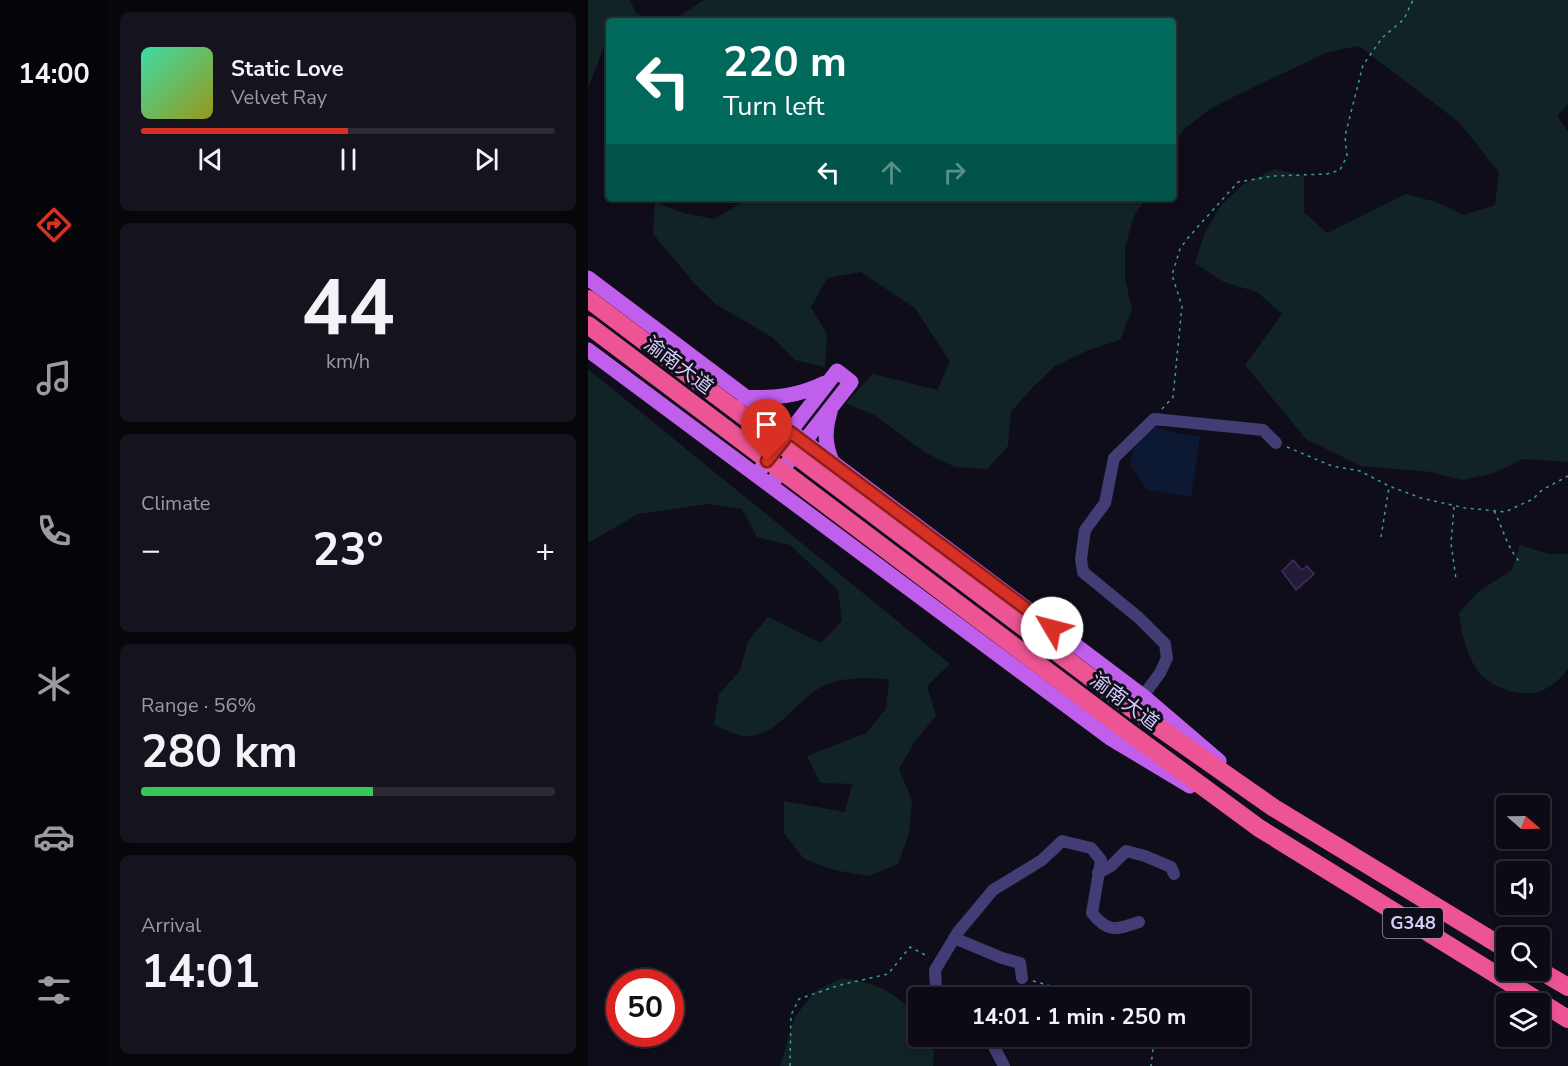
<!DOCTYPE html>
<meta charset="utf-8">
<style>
body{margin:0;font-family:"Nunito Sans","Noto Sans SC",sans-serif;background:#15131d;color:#f1f3f6;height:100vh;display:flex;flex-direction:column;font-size:22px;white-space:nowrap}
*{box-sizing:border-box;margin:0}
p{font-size:20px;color:#9a9aa0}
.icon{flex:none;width:33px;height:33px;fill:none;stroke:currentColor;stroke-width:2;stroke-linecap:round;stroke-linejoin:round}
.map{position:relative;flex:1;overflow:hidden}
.drawer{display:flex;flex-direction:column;gap:12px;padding:12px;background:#07060b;width:480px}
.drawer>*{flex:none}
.guide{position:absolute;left:18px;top:18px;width:570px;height:183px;border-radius:6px;box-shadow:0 3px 9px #0003,0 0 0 2px #2c2b34;background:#00695c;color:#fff;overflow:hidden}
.needle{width:39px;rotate:110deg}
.fabs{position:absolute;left:908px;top:795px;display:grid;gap:12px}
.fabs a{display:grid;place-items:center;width:54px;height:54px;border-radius:6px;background:#0c0a14;box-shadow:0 3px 9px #0003,0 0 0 2px #2c2b34;font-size:30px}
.speed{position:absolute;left:18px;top:969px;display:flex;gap:12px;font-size:30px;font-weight:700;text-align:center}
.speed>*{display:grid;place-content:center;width:78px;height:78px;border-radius:50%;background:#0c0a14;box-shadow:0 3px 9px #0003,0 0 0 2px #2c2b34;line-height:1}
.speed .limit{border:9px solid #d22;background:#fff;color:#111}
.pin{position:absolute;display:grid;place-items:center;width:51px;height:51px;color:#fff;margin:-62px -26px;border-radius:50% 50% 50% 0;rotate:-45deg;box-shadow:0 0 6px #0007}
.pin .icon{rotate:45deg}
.me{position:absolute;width:66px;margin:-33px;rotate:307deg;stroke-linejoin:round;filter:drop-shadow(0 0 4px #0008)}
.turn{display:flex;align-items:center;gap:21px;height:126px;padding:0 18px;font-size:27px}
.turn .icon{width:78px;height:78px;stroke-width:2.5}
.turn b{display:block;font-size:42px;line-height:51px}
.lanes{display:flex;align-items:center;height:57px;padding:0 18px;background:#0003;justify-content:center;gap:30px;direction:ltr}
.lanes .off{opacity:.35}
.big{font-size:45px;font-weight:700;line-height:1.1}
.drawer .tile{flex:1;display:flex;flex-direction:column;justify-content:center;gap:9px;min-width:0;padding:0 21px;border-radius:9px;background:#15131d}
.drawer .dial{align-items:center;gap:0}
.dial b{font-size:78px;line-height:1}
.song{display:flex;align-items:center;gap:18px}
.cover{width:72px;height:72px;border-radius:9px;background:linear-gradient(135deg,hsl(160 70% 55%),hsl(60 70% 35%))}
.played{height:6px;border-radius:3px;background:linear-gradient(90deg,#d93025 50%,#2c2b34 50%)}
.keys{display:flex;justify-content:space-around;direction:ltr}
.heat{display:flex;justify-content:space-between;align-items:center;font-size:33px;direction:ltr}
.charge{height:9px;border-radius:4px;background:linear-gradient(90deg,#34c759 56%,#2c2b34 0)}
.trip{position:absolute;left:320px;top:987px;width:342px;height:60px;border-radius:6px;background:#0c0a14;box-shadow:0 3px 9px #0003,0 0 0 2px #2c2b34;font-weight:700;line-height:60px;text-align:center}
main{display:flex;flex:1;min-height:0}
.menu{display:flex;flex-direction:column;width:108px;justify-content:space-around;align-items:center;background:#050408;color:#9a9aa0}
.menu .icon{width:42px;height:42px}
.menu .on{color:#d93025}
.menu b{font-size:27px;color:#f1f3f6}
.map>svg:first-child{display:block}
.green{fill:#112324}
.water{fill:#0d1933}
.building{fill:#231b39;stroke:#3d3063;stroke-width:1.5}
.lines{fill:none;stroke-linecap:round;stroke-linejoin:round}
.path{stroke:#39a0a0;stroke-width:1.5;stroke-dasharray:3 4.5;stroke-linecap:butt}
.minor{stroke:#423d74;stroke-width:12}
.major{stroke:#c15fed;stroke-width:15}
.highway{stroke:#ec5494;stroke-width:18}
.highway-bridge{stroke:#ec5494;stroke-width:18}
.route-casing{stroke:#8d1f18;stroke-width:15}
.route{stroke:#d93025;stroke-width:10}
.labels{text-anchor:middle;stroke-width:6;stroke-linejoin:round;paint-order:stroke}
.shield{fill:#100d1a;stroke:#9993b6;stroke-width:1.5}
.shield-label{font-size:18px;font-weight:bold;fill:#d4ccf9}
.street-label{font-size:20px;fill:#d4ccf9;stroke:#100d1a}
</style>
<main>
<nav class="menu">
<b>14:00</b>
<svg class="icon on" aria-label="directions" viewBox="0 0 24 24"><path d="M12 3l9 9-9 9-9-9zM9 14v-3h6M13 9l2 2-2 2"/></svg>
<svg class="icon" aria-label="music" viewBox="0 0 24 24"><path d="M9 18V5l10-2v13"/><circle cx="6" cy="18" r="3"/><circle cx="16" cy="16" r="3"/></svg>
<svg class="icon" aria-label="phone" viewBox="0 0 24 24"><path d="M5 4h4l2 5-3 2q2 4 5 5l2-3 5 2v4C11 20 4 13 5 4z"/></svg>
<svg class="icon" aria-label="climate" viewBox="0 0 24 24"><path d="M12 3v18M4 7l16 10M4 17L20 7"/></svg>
<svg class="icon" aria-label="car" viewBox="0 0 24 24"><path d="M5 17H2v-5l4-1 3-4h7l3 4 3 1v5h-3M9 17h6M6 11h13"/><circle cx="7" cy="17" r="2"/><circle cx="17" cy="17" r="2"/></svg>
<svg class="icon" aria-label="filters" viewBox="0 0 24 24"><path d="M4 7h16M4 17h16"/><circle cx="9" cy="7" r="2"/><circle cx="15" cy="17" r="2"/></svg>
</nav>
<section class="drawer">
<div class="tile">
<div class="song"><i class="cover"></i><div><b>Static Love</b><p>Velvet Ray</p></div></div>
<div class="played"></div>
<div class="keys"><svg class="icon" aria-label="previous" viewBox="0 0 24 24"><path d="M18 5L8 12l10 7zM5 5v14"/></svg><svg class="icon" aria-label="pause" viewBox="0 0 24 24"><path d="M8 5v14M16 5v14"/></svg><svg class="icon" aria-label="next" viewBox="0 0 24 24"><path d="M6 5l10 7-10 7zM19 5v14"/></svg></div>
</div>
<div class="tile dial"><b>44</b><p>km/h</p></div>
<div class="tile"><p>Climate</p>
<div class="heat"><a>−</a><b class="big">23°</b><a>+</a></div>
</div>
<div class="tile"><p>Range · 56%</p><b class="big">280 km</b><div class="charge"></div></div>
<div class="tile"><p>Arrival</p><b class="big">14:01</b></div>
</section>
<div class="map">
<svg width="980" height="1066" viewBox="0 0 980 1066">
<rect width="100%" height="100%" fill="#100d1a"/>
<path class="green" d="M 0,0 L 42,0 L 48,13 L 64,21 L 21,21 L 21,52 L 15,49 L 0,88 Z
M 116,0 L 980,0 L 980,104 L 969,116 L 980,131 L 980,462 L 935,459 L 906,473 L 874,480 L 843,472 L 773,466 L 718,439 L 657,365 L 694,314 L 669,292 L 636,282 L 607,263 L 617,232 L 633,205 L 656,184 L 687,169 L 716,176 L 716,212 L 739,233 L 818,194 L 848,202 L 876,215 L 907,205 L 911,173 L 872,123 L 771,46 L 740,52 L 651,94 L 622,109 L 596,129 L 585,147 L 585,21 L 83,21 Z
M 157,198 L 558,198 L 546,216 L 537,247 L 537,278 L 544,310 L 532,340 L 501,350 L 467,366 L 445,387 L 423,412 L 420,446 L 399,469 L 367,467 L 338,453 L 286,415 L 258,403 L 285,374 L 349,390 L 362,362 L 327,308 L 273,272 L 239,278 L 223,307 L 239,334 L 237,367 L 207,360 L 184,337 L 129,305 L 107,284 L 65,234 L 67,202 L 96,213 L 126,219 L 155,202 Z
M 0,369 L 362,664 L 339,686 L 348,716 L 327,741 L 311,769 L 324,800 L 321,834 L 310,864 L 280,876 L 246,870 L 216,859 L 196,833 L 196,801 L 257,812 L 264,784 L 232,783 L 219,756 L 278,733 L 298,709 L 301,679 C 280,678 256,677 237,685 C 208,698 191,737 157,736 C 148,736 135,728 126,725 L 131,694 L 152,671 L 160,641 L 180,617 L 233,643 L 254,621 L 250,590 L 202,545 L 169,537 L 154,509 L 120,504 L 50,514 L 0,543 Z
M 932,545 L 961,554 L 980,554 L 980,669 C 974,678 958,691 947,693 C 928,696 900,686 889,670 C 877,651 874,634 871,613 L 891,591 L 924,570 Z
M 254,978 C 292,984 302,990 330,1016 L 330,1036 L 340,1037 L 346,1053 L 345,1066 L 192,1066 L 207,1017 L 227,991 Z"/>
<path class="water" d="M 567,426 L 582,432 L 612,437 L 603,497 L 559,490 L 542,464 L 545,451 L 558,428 Z"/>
<path class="building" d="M 705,560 L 714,570 L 719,566 L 726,574 L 708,590 L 694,571 Z"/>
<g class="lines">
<path class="path" d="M 574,409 L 585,397 L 594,306 L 584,275 L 592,249 L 599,239 L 650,182 L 685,176 L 739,174 L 752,170 L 759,156 L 757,136 L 775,65 L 794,38 L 816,19 L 825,0
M 699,447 L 744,466 L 772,471 L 801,486 L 833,498 L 877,508 L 917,512 L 945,499 L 954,490 L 980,476
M 866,507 L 863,543 L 868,579
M 906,511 C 915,528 919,548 932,562
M 793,537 L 801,487
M 445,981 L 460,985 L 465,998
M 558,1036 L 565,1049 L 563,1066
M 202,1066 L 203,1015 L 211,999 L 252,985 L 300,974 L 322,947 L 341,957"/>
<path class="minor" d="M 555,696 L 572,673 L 579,658 L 577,644 L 551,618 L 495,572 L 493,559 L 497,530 L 517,503 L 526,458 L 566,419 L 675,430 L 688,443
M 510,873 L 523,866 L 538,851 L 557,856 L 583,867 L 586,874
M 366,938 L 414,958 L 432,963 L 434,978
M 355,998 L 348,987 L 347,970 L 370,932 L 405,890 L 454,860 L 474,841 L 503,848 L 513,860 L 504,913 C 520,933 528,930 551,922
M 395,1036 L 405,1045 L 416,1066"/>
<path class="major" d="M 0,278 L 555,696 L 631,761
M 0,350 L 522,738 L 602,786
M 156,397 C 186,399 210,396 237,383
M 242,412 C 236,432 237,445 245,464
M 173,469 L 249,371 L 263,382 L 187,479"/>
<path class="highway" d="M 543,708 L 686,808 L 918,949
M 531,725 L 671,828 L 980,1019
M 951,970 L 980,987"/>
<path class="highway-bridge" d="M 0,299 L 543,708
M 0,325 L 531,725"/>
</g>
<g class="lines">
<g class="route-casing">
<path id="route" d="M 179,461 L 202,432 L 464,628"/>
</g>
<use href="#route" class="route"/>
</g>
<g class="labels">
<rect class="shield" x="795" y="908" width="60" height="30" rx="4.5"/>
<g class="shield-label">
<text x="825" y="929">G348</text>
</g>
<g class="street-label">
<text transform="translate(91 365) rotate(37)" y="7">渝南大道</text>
<text transform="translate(537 701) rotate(37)" y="7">渝南大道</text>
</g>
</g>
</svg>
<div class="fabs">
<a><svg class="needle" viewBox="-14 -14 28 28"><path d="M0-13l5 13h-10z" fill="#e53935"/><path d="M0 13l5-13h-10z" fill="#9a9aa0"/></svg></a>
<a><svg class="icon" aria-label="sound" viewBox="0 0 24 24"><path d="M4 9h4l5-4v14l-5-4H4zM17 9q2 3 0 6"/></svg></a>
<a><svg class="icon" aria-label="search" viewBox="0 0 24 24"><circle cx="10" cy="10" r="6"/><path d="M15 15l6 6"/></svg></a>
<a><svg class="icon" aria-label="layers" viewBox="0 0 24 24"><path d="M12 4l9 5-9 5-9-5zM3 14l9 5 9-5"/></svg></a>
</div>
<div class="speed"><div class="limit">50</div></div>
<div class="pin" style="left:179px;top:461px;background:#d93025"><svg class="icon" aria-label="arrive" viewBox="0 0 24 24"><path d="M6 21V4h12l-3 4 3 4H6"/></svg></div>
<svg class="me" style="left:464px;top:628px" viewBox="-20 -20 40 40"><circle r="19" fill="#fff"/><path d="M0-13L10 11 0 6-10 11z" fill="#d93025"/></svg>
<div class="trip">14:01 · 1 min · 250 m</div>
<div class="guide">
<div class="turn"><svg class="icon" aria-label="left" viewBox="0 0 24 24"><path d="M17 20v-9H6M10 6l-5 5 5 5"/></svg><div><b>220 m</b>Turn left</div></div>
<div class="lanes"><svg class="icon" aria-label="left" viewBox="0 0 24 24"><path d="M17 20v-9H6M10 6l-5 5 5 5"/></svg><svg class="icon off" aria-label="ahead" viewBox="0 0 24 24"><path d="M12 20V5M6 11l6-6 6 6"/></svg><svg class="icon off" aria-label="right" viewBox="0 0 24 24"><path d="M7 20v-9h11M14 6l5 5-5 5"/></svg></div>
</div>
</div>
</main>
